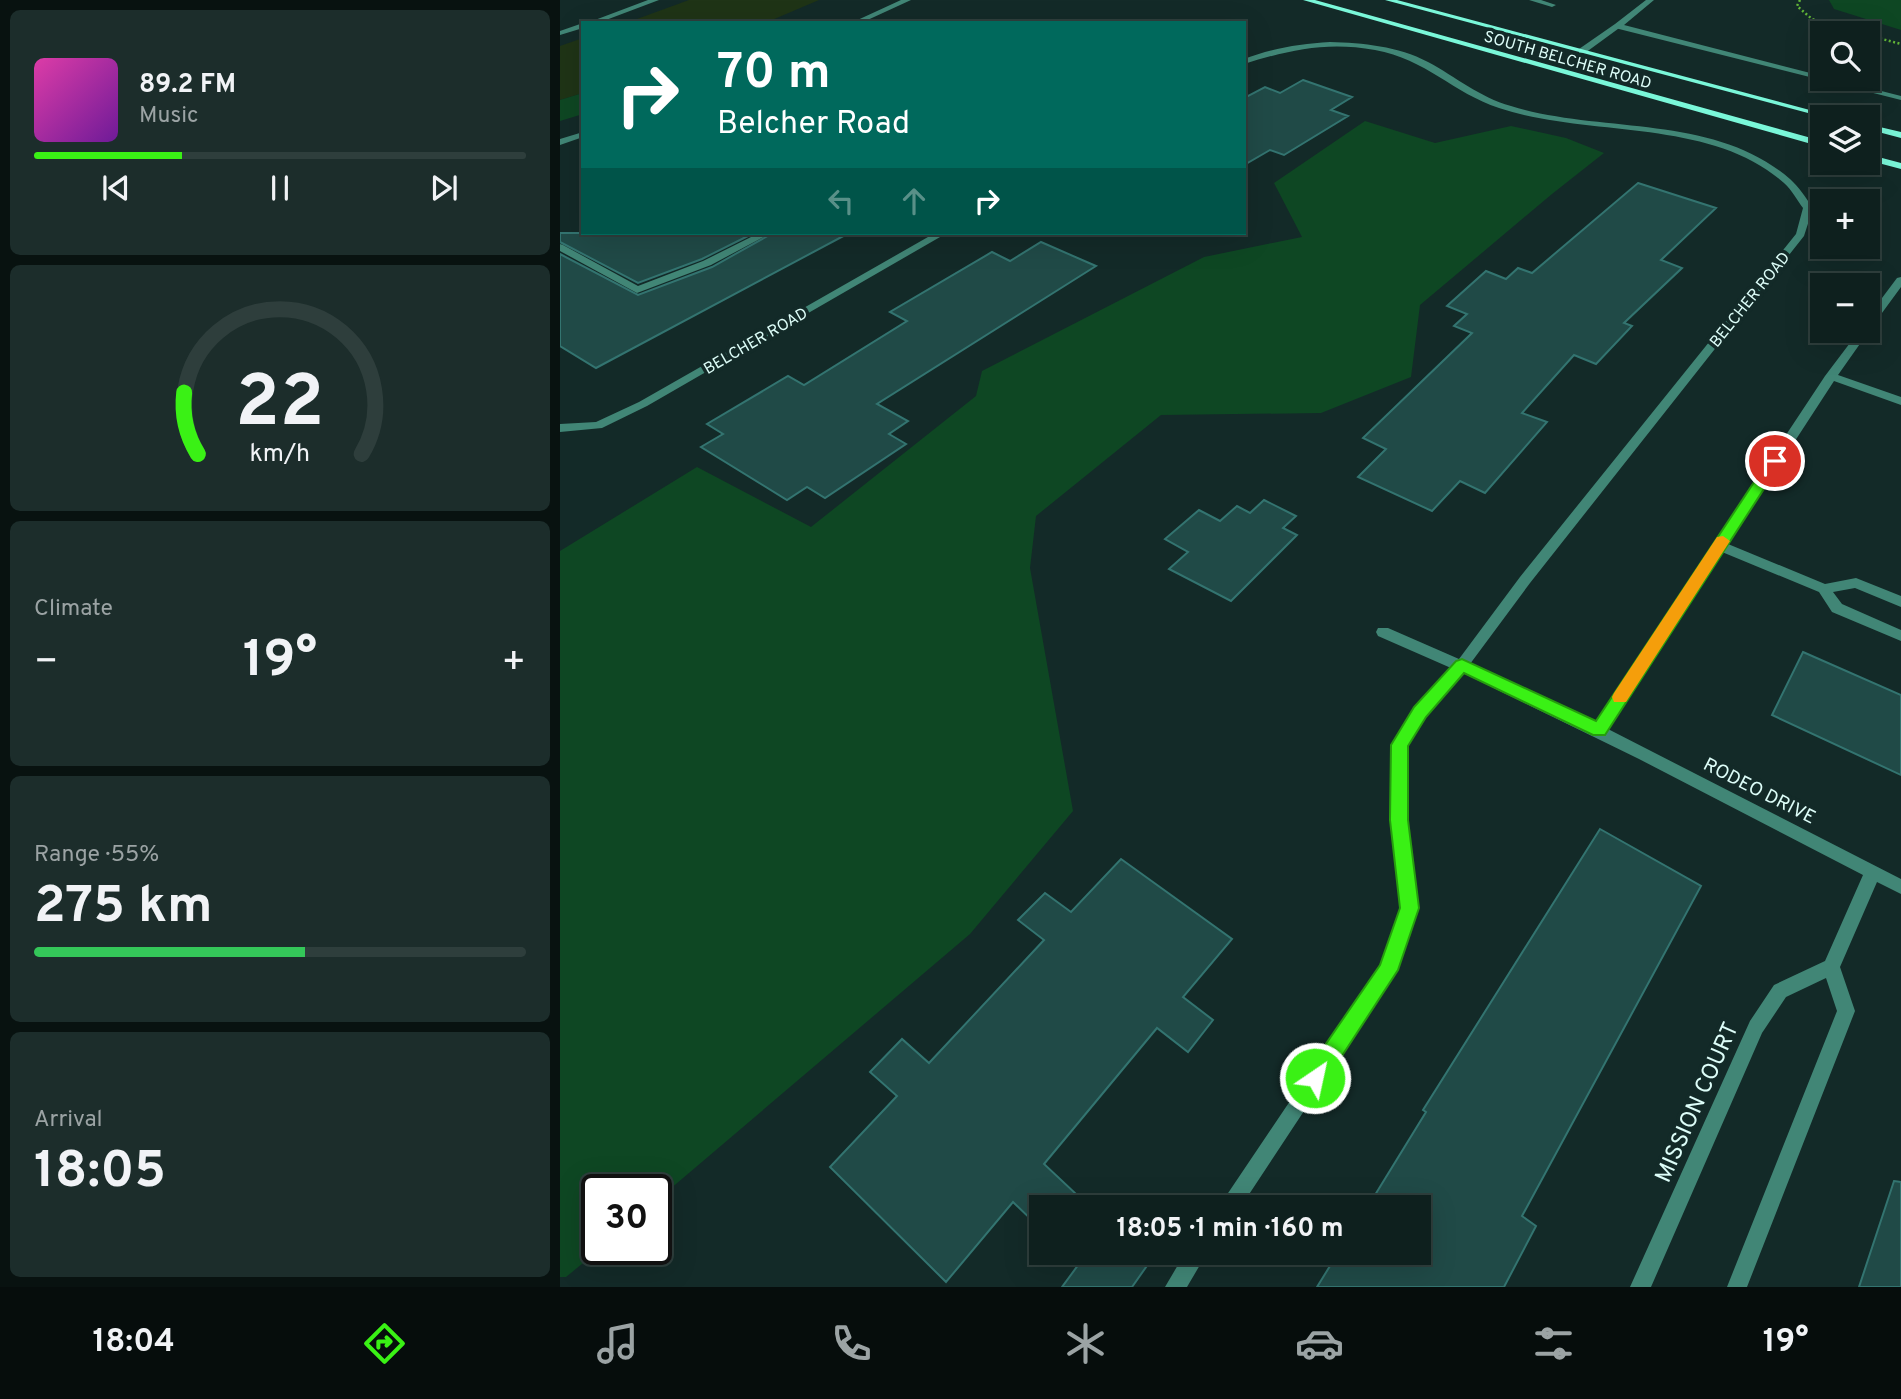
<!DOCTYPE html>
<meta charset="utf-8">
<style>
body{margin:0;font-family:Overpass,sans-serif;background:#1c2d2b;color:#f1f3f6;height:100vh;display:flex;flex-direction:column;font-size:26px;white-space:nowrap}
*{box-sizing:border-box;margin:0}
p{font-size:23px;color:#9ba3a4}
.icon{flex:none;width:38px;height:38px;fill:none;stroke:currentColor;stroke-width:2;stroke-linecap:round;stroke-linejoin:round}
.map{position:relative;flex:1;overflow:hidden}
.side{display:flex;flex-direction:column;gap:10px;padding:10px;background:#081210;width:560px}
.side>*{flex:none}
.banner{position:absolute;left:21px;top:21px;width:665px;height:214px;border-radius:0px;box-shadow:0 7px 28px #0002,0 0 0 2px #2e3e3c;background:#00695c;color:#fff;overflow:hidden}
.controls{position:absolute;left:1250px;top:21px;display:grid;gap:14px}
.controls a{display:grid;place-items:center;width:70px;height:70px;border-radius:0px;background:#0e201e;box-shadow:0 7px 28px #0002,0 0 0 2px #2e3e3c;font-size:35px}
.speed{position:absolute;left:21px;top:1174px;display:flex;gap:14px;font-size:35px;font-weight:700;text-align:center}
.speed>*{display:grid;place-content:center;width:91px;height:91px;border-radius:50%;background:#0e201e;box-shadow:0 7px 28px #0002,0 0 0 2px #2e3e3c;line-height:1}
.speed .limit{border:4px solid #111;border-radius:10px;background:#fff;color:#111}
.pin{position:absolute;display:grid;place-items:center;width:60px;height:60px;color:#fff;margin:-30px;border:4px solid #fff;border-radius:50%;box-shadow:0 2px 7px #0007}
.me{position:absolute;width:77px;margin:-38px;rotate:34deg;stroke-linejoin:round;filter:drop-shadow(0 0 5px #0008)}
.turn{display:flex;align-items:center;gap:24px;height:147px;padding:0 21px;font-size:32px}
.turn .icon{width:91px;height:91px;stroke-width:2.5}
.turn b{display:block;font-size:49px;line-height:60px}
.lanes{display:flex;align-items:center;height:66px;padding:0 21px;background:#0003;justify-content:center;gap:35px;direction:ltr}
.lanes .off{opacity:.35}
.big{font-size:52px;font-weight:700;line-height:1.1}
.side .widget{flex:1;display:flex;flex-direction:column;justify-content:center;gap:10px;min-width:0;padding:0 24px;border-radius:10px;background:#1c2d2b}
.side .dial{align-items:center;gap:0}
.dial svg{height:182px;overflow:visible;fill:none;stroke:#2e3e3c;stroke-width:7;stroke-linecap:round;text-anchor:middle}
.dial text{fill:#f1f3f6;stroke:none}
.song{display:flex;align-items:center;gap:21px}
.cover{width:84px;height:84px;border-radius:10px;background:linear-gradient(135deg,hsl(320 70% 55%),hsl(280 70% 35%))}
.played{height:7px;border-radius:4px;background:linear-gradient(90deg,#3af115 30%,#2e3e3c 30%)}
.keys{display:flex;justify-content:space-around;direction:ltr}
.heat{display:flex;justify-content:space-between;align-items:center;font-size:38px;direction:ltr}
.charge{height:10px;border-radius:5px;background:linear-gradient(90deg,#34c759 55%,#2e3e3c 0)}
.trip{position:absolute;left:469px;top:1195px;width:402px;height:70px;border-radius:0px;background:#0e201e;box-shadow:0 7px 28px #0002,0 0 0 2px #2e3e3c;font-weight:700;line-height:70px;text-align:center}
.tabs{display:flex;height:112px;justify-content:space-around;align-items:center;background:#060d0c;color:#9ba3a4}
.tabs .icon{width:49px;height:49px}
.tabs .current{color:#3af115}
.tabs b{font-size:32px;color:#f1f3f6}
main{display:flex;flex:1;min-height:0}
.map>svg:first-child{display:block}
.green{fill:#1f3416}
.water{fill:#0e4723}
.building{fill:#204a47;stroke:#337470;stroke-width:2}
.lines{fill:none;stroke-linecap:round;stroke-linejoin:round}
.path{stroke:#62b638;stroke-width:2.5;stroke-dasharray:2 2.5;stroke-linecap:butt}
.service{fill:#418676;fill-rule:evenodd}
.minor{fill:#418676;fill-rule:evenodd}
.secondary{fill:#7af7d9;fill-rule:evenodd}
.route{fill:#3af115;stroke:#269d0e;stroke-width:2}
.slow{fill:#f59e0b}
.labels{text-anchor:middle;stroke-width:7;stroke-linejoin:round;paint-order:stroke}
.far-street-label{font-size:16px;fill:#ddfdf8;stroke:#132a28}
.street-label{font-size:19px;fill:#ddfdf8;stroke:#132a28}
.near-street-label{font-size:23px;fill:#ddfdf8;stroke:#132a28}
</style>
<main>
<section class="side">
<div class="widget">
<div class="song"><i class="cover"></i><div><b>89.2 FM</b><p>Music</p></div></div>
<div class="played"></div>
<div class="keys"><svg class="icon" aria-label="previous" viewBox="0 0 24 24"><path d="M18 5L8 12l10 7zM5 5v14"/></svg><svg class="icon" aria-label="pause" viewBox="0 0 24 24"><path d="M8 5v14M16 5v14"/></svg><svg class="icon" aria-label="next" viewBox="0 0 24 24"><path d="M6 5l10 7-10 7zM19 5v14"/></svg></div>
</div>
<div class="widget dial"><svg viewBox="0 0 100 80">
<path d="M14 69A42 42 0 1 1 86 69"/>
<path d="M14 69A42 42 0 0 1 8 42" stroke="#3af115"/>
<text x="50" y="56" font-size="32" font-weight="700">22</text>
<text x="50" y="72" font-size="11">km/h</text>
</svg></div>
<div class="widget"><p>Climate</p>
<div class="heat"><a>−</a><b class="big">19°</b><a>+</a></div>
</div>
<div class="widget"><p>Range · 55%</p><b class="big">275 km</b><div class="charge"></div></div>
<div class="widget"><p>Arrival</p><b class="big">18:05</b></div>
</section>
<div class="map">
<svg width="1341" height="1287" viewBox="0 0 1341 1287">
<rect width="100%" height="100%" fill="#132a28"/>
<path class="green" d="M 129,0 L 259,0 L 205,23 L 66,23 Z
M 23,38 L 23,93 L 0,100 L 0,46 Z"/>
<path class="water" d="M 1269,0 L 1341,0 L 1341,30 L 1274,9 Z
M 23,93 L 23,114 L 0,121 L 0,100 Z
M 805,121 L 875,143 L 951,126 L 1006,138 L 1044,153 L 992,194 L 860,305 L 851,377 L 761,413 L 601,415 L 476,516 L 470,568 L 513,811 L 410,934 L 96,1201 L 96,1190 L 37,1190 L 37,1250 L 39,1250 L 6,1277 L 0,1277 L 0,551 L 137,467 L 251,527 L 416,396 L 422,371 L 644,257 L 742,237 L 714,183 Z"/>
<path class="building" d="M 743,80 L 792,97 L 771,110 L 788,116 L 724,155 L 710,150 L 684,165 L 684,98 L 705,87 L 720,93 Z
M 1078,183 L 1156,208 L 1101,260 L 1122,268 L 1064,323 L 1072,326 L 1036,364 L 1014,355 L 962,413 L 987,422 L 925,493 L 900,481 L 872,511 L 798,477 L 826,449 L 803,438 L 912,333 L 894,326 L 907,314 L 887,306 L 926,271 L 946,279 L 958,268 L 972,273 Z
M 0,233 L 194,233 L 142,259 L 78,283 L 0,242 Z
M 213,233 L 289,233 L 36,368 L 0,346 L 0,254 L 78,295 L 152,267 Z
M 481,242 L 536,266 L 317,404 L 348,421 L 329,434 L 346,444 L 265,498 L 247,487 L 227,500 L 141,447 L 163,434 L 147,424 L 228,376 L 244,385 L 347,321 L 330,312 L 432,252 L 450,261 Z
M 704,500 L 736,516 L 723,528 L 737,535 L 671,601 L 609,569 L 628,552 L 605,539 L 639,510 L 660,521 L 677,506 L 690,513 Z
M 1243,652 L 1341,695 L 1341,775 L 1212,715 Z
M 1040,829 L 1141,886 L 962,1216 L 976,1226 L 944,1287 L 757,1287 L 778,1253 L 859,1253 L 859,1208 L 807,1208 L 866,1112 L 863,1110 Z
M 561,859 L 672,939 L 623,997 L 653,1020 L 628,1052 L 597,1028 L 484,1164 L 515,1193 L 503,1208 L 481,1208 L 481,1229 L 453,1202 L 386,1282 L 270,1167 L 337,1096 L 310,1072 L 342,1039 L 369,1063 L 484,940 L 458,920 L 485,893 L 511,912 Z
M 1334,1181 L 1341,1182 L 1341,1287 L 1299,1287 Z
M 527,1253 L 596,1253 L 572,1287 L 502,1287 Z"/>
<g class="lines">
<path class="path" d="M 1240,0 L 1237,6 L 1252,19 L 1301,33
M 1307,35 L 1341,44"/>
<path class="service" d="M 88,0 L 99,0 L 38,23 L 27,23 Z
M 341,0 L 351,0 L 301,23 L 291,23 Z
M 969,0 L 981,0 L 996,5 L 992,7 Z
M 23,23 L 23,28 L 0,35 L 0,31 Z
M 1055,24 L 1062,26 L 1025,53 L 1019,53 L 1019,49 Z
M 23,132 L 23,137 L 0,145 L 0,139 Z
M 199,233 L 211,233 L 151,265 L 77,293 L 0,251 L 0,244 L 3,245 L 78,286 L 143,261 Z"/>
<path class="minor" d="M 1086,0 L 1094,0 L 1064,25 L 1262,76 L 1262,79 L 1274,79 L 1341,96 L 1341,100 L 1055,28 L 1055,24 Z
M 770,42 C 803,43 838,46 868,62 C 896,77 919,97 951,106 C 1041,134 1154,113 1230,179 C 1239,187 1246,198 1253,208 L 1244,236 L 970,583 L 910,664 L 1035,723 L 1265,376 L 1299,331 L 1307,331 L 1307,318 L 1337,278 L 1341,277 L 1341,287 L 1311,328 L 1308,329 L 1309,331 L 1278,375 L 1341,397 L 1341,405 L 1274,381 L 1168,544 L 1265,584 L 1296,578 L 1341,596 L 1341,607 L 1295,588 L 1273,592 L 1282,604 L 1341,630 L 1341,641 L 1272,612 L 1259,592 L 1162,552 L 1048,729 L 1341,879 L 1341,894 L 1317,882 L 1280,967 L 1295,1011 L 1187,1287 L 1167,1287 L 1277,1011 L 1266,978 L 1226,997 L 1202,1033 L 1091,1287 L 1070,1287 L 1190,1021 L 1214,985 L 1265,961 L 1303,875 L 1079,759 L 903,673 L 865,716 L 847,746 L 847,820 L 858,908 L 837,970 L 680,1208 L 658,1208 L 821,966 L 842,908 L 831,820 L 831,745 L 855,708 L 891,668 L 818,636 L 816,632 L 818,628 L 828,628 L 899,659 L 960,577 L 1236,234 L 1243,208 C 1237,200 1232,190 1224,183 C 1150,117 1029,138 939,108 C 893,93 866,59 815,50 C 767,41 729,50 684,64 L 684,59 C 712,48 740,44 770,42 Z
M 375,233 L 387,233 L 87,406 L 42,428 L 0,432 L 0,424 L 36,422 L 79,402 Z
M 625,1253 L 647,1253 L 627,1287 L 605,1287 Z"/>
<path class="secondary" d="M 743,0 L 755,0 L 1262,141 L 1262,147 Z
M 825,0 L 837,0 L 1276,117 L 1263,117 Z
M 1307,124 L 1341,132 L 1341,138 L 1307,129 Z
M 1307,154 L 1341,163 L 1341,169 L 1307,160 Z"/>
</g>
<path class="route" d="M 1215,457 L 1222,461 L 1045,735 L 1033,735 L 904,673 L 866,717 L 848,746 L 848,820 L 859,908 L 838,970 L 763,1085 L 755,1088 L 748,1085 L 745,1078 L 748,1070 L 820,965 L 840,908 L 830,820 L 831,745 L 854,707 L 896,661 L 902,659 L 1036,721 L 1210,458 Z"/>
<path class="slow" d="M 1163,536 L 1170,541 L 1066,702 L 1054,702 L 1052,697 L 1054,693 L 1157,537 Z"/>
<g class="labels">
<g class="far-street-label">
<text transform="translate(1008 59) rotate(16)" y="6">SOUTH BELCHER ROAD</text>
<text transform="translate(1189 299) rotate(-51)" y="6">BELCHER ROAD</text>
<text transform="translate(195 340) rotate(-30)" y="6">BELCHER ROAD</text>
</g>
<g class="street-label">
<text transform="translate(1200 790) rotate(27)" y="7">RODEO DRIVE</text>
</g>
<g class="near-street-label">
<text transform="translate(1136 1102) rotate(-66)" y="8">MISSION COURT</text>
</g>
</g>
</svg>
<div class="controls">
<a><svg class="icon" aria-label="search" viewBox="0 0 24 24"><circle cx="10" cy="10" r="6"/><path d="M15 15l6 6"/></svg></a>
<a><svg class="icon" aria-label="layers" viewBox="0 0 24 24"><path d="M12 4l9 5-9 5-9-5zM3 14l9 5 9-5"/></svg></a>
<a>+</a>
<a>−</a>
</div>
<div class="speed"><div class="limit">30</div></div>
<div class="pin" style="left:1215px;top:461px;background:#d93025"><svg class="icon" aria-label="arrive" viewBox="0 0 24 24"><path d="M6 21V4h12l-3 4 3 4H6"/></svg></div>
<svg class="me" style="left:755px;top:1078px" viewBox="-20 -20 40 40"><circle r="17" fill="#3af115" stroke="#fff" stroke-width="3"/><path d="M0-11L8 9 0 5-8 9z" fill="#fff"/></svg>
<div class="trip">18:05 · 1 min · 160 m</div>
<div class="banner">
<div class="turn"><svg class="icon" aria-label="right" viewBox="0 0 24 24"><path d="M7 20v-9h11M14 6l5 5-5 5"/></svg><div><b>70 m</b>Belcher Road</div></div>
<div class="lanes"><svg class="icon off" aria-label="left" viewBox="0 0 24 24"><path d="M17 20v-9H6M10 6l-5 5 5 5"/></svg><svg class="icon off" aria-label="ahead" viewBox="0 0 24 24"><path d="M12 20V5M6 11l6-6 6 6"/></svg><svg class="icon" aria-label="right" viewBox="0 0 24 24"><path d="M7 20v-9h11M14 6l5 5-5 5"/></svg></div>
</div>
</div>
</main>
<nav class="tabs">
<b>18:04</b>
<svg class="icon current" aria-label="directions" viewBox="0 0 24 24"><path d="M12 3l9 9-9 9-9-9zM9 14v-3h6M13 9l2 2-2 2"/></svg>
<svg class="icon" aria-label="music" viewBox="0 0 24 24"><path d="M9 18V5l10-2v13"/><circle cx="6" cy="18" r="3"/><circle cx="16" cy="16" r="3"/></svg>
<svg class="icon" aria-label="phone" viewBox="0 0 24 24"><path d="M5 4h4l2 5-3 2q2 4 5 5l2-3 5 2v4C11 20 4 13 5 4z"/></svg>
<svg class="icon" aria-label="climate" viewBox="0 0 24 24"><path d="M12 3v18M4 7l16 10M4 17L20 7"/></svg>
<svg class="icon" aria-label="car" viewBox="0 0 24 24"><path d="M5 17H2v-5l4-1 3-4h7l3 4 3 1v5h-3M9 17h6M6 11h13"/><circle cx="7" cy="17" r="2"/><circle cx="17" cy="17" r="2"/></svg>
<svg class="icon" aria-label="filters" viewBox="0 0 24 24"><path d="M4 7h16M4 17h16"/><circle cx="9" cy="7" r="2"/><circle cx="15" cy="17" r="2"/></svg>
<b>19°</b>
</nav>
